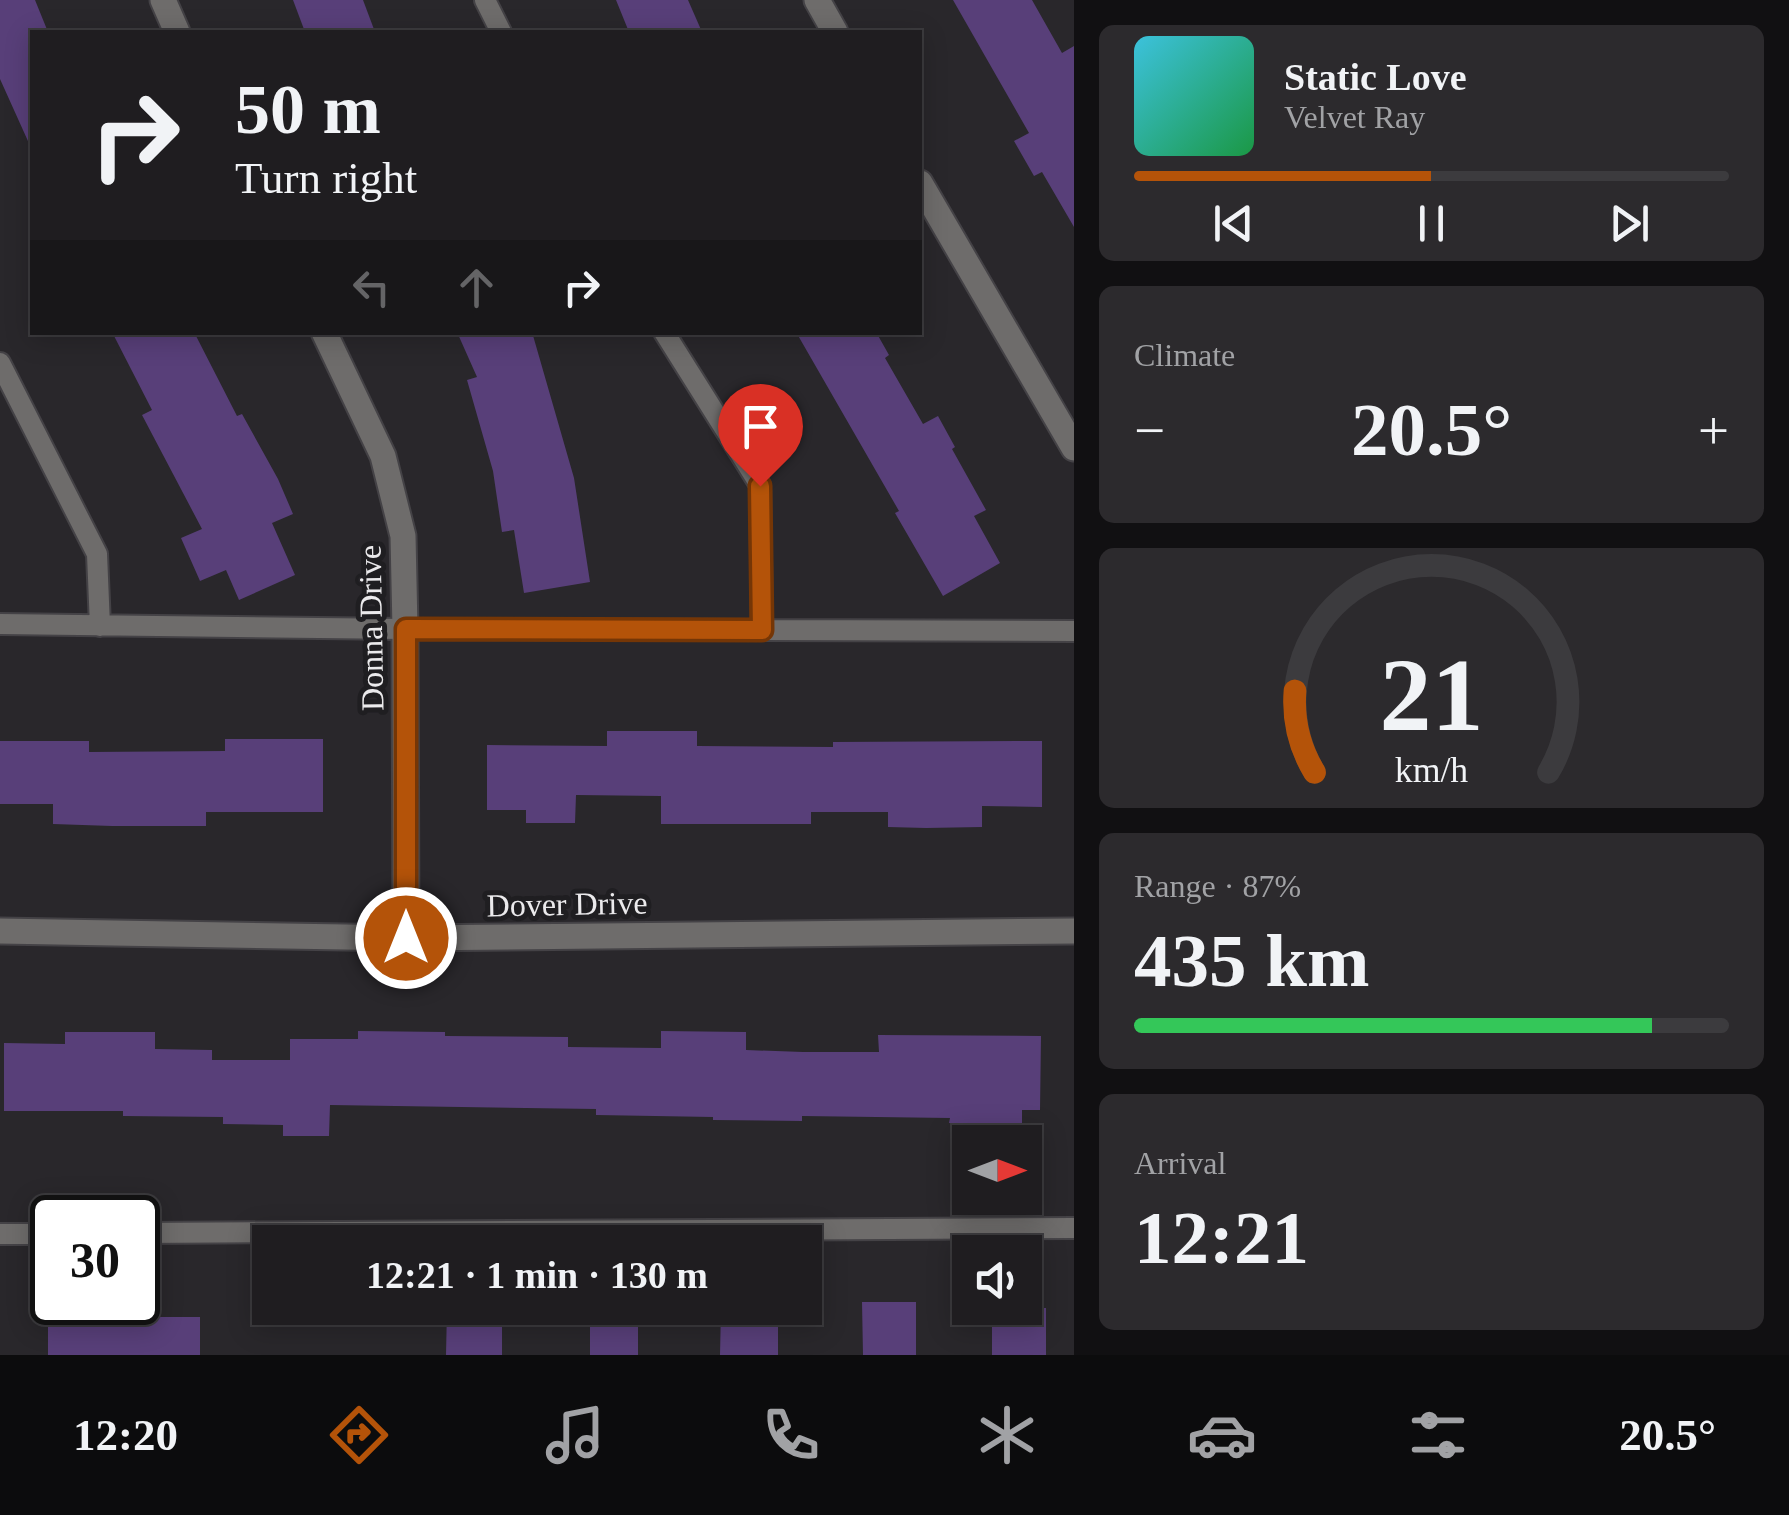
<!DOCTYPE html>
<meta charset="utf-8">
<style>
body{margin:0;font-family:"Times New Roman",serif;background:#2c2a2d;color:#f1f3f6;height:100vh;display:flex;flex-direction:column;font-size:38px;white-space:nowrap}
*{box-sizing:border-box;margin:0}
p{font-size:32px;color:#a1a2a5}
.icon{flex:none;width:55px;height:55px;fill:none;stroke:currentColor;stroke-width:2;stroke-linecap:round;stroke-linejoin:round}
.map{position:relative;flex:1;overflow:hidden}
.panel{display:flex;flex-direction:column;gap:25px;padding:25px;background:#111012;width:715px}
.panel>*{flex:none}
.hud{position:absolute;left:30px;top:30px;width:892px;height:305px;border-radius:0px;box-shadow:0 5px 25px #0003,0 0 0 2px #3c3b3e;background:#1f1d20;color:#f1f3f6;overflow:hidden}
.needle{width:65px;rotate:90deg}
.tools{position:absolute;left:952px;top:1125px;display:grid;gap:20px}
.tools a{display:grid;place-items:center;width:90px;height:90px;border-radius:0px;background:#1f1d20;box-shadow:0 5px 25px #0003,0 0 0 2px #3c3b3e;font-size:50px}
.speed{position:absolute;left:30px;top:1195px;display:flex;gap:20px;font-size:50px;font-weight:700;text-align:center}
.speed>*{display:grid;place-content:center;width:130px;height:130px;border-radius:50%;background:#1f1d20;box-shadow:0 5px 25px #0003,0 0 0 2px #3c3b3e;line-height:1}
.speed .limit{border:5px solid #111;border-radius:15px;background:#fff;color:#111}
.pin{position:absolute;display:grid;place-items:center;width:85px;height:85px;color:#fff;margin:-102px -42px;border-radius:50% 50% 50% 0;rotate:-45deg;box-shadow:0 0 10px #0007}
.pin .icon{rotate:45deg}
.me{position:absolute;width:110px;margin:-55px;rotate:0deg;stroke-linejoin:round;filter:drop-shadow(0 0 8px #0008)}
.turn{display:flex;align-items:center;gap:35px;height:210px;padding:0 40px;font-size:45px}
.turn .icon{width:130px;height:130px;stroke-width:2.5}
.turn b{display:block;font-size:70px;line-height:85px}
.lanes{display:flex;align-items:center;height:95px;padding:0 40px;background:#0003;justify-content:center;gap:50px;direction:ltr}
.lanes .off{opacity:.35}
.big{font-size:75px;font-weight:600;line-height:1.1}
.panel .widget{flex:1;display:flex;flex-direction:column;justify-content:center;gap:15px;min-width:0;padding:0 35px;border-radius:15px;background:#2c2a2d}
.panel .dial{align-items:center;gap:0}
.dial svg{height:260px;overflow:visible;fill:none;stroke:#3c3b3e;stroke-width:7;stroke-linecap:round;text-anchor:middle}
.dial text{fill:#f1f3f6;stroke:none}
.song{display:flex;align-items:center;gap:30px}
.cover{width:120px;height:120px;border-radius:15px;background:linear-gradient(135deg,hsl(190 70% 55%),hsl(140 70% 35%))}
.played{height:10px;border-radius:5px;background:linear-gradient(90deg,#b45309 50%,#3c3b3e 50%)}
.keys{display:flex;justify-content:space-around;direction:ltr}
.heat{display:flex;justify-content:space-between;align-items:center;font-size:55px;direction:ltr}
.charge{height:15px;border-radius:8px;background:linear-gradient(90deg,#34c759 87%,#3c3b3e 0)}
.trip{position:absolute;left:252px;top:1225px;width:570px;height:100px;border-radius:0px;background:#1f1d20;box-shadow:0 5px 25px #0003,0 0 0 2px #3c3b3e;font-weight:600;line-height:100px;text-align:center}
.tabs{display:flex;height:160px;justify-content:space-around;align-items:center;background:#0c0c0d;color:#a1a2a5}
.tabs .icon{width:70px;height:70px}
.tabs .on{color:#b45309}
.tabs b{font-size:45px;color:#f1f3f6}
main{display:flex;flex:1;min-height:0}
.map>svg:first-child{display:block}
.building{fill:#583f79}
.lines{fill:none;stroke-linecap:round;stroke-linejoin:round}
.service-casing{stroke:#444246;stroke-width:24}
.minor-casing{stroke:#444246;stroke-width:29}
.tertiary-casing{stroke:#444246;stroke-width:29}
.service{stroke:#6e6c6b;stroke-width:20}
.minor{stroke:#6e6c6b;stroke-width:25}
.tertiary{stroke:#6e6c6b;stroke-width:25}
.route-casing{stroke:#753606;stroke-width:25}
.route{stroke:#b45309;stroke-width:18}
.labels{text-anchor:middle;stroke-width:10;stroke-linejoin:round;paint-order:stroke}
.street-label{font-size:32px;fill:#ebeaec;stroke:#1f1e21}
</style>
<main>
<div class="map">
<svg width="1074" height="1355" viewBox="0 0 1074 1355">
<rect width="100%" height="100%" fill="#29272b"/>
<path class="building" d="M 0,0 L 35,0 L 48,32 L 32,32 L 32,150 L 0,79 Z
M 293,0 L 363,0 L 375,32 L 305,32 Z
M 616,0 L 688,0 L 702,32 L 629,32 Z
M 953,0 L 1032,0 L 1062,53 L 1074,46 L 1074,227 L 1042,172 L 1034,176 L 1014,141 L 1029,133 Z
M 112,332 L 194,332 L 237,416 L 242,414 L 278,479 L 293,514 L 272,523 L 295,575 L 239,600 L 226,570 L 200,581 L 181,538 L 202,529 L 142,415 L 152,410 Z
M 457,332 L 532,332 L 574,478 L 590,582 L 524,593 L 514,530 L 502,532 L 493,471 L 467,380 L 477,377 Z
M 796,332 L 876,332 L 889,355 L 885,358 L 923,424 L 938,416 L 955,447 L 952,449 L 986,510 L 974,516 L 1000,563 L 943,596 L 895,513 L 899,511 Z
M 607,731 L 697,731 L 697,746 L 833,747 L 833,742 L 1042,741 L 1042,807 L 982,806 L 982,827 L 926,828 L 888,827 L 888,812 L 811,812 L 811,824 L 661,824 L 661,796 L 576,795 L 575,823 L 526,823 L 526,810 L 487,810 L 487,745 L 607,746 Z
M 225,739 L 323,739 L 323,812 L 206,812 L 206,826 L 112,826 L 53,824 L 53,804 L 0,804 L 0,741 L 89,741 L 89,752 L 225,751 Z
M 358,1031 L 445,1032 L 445,1036 L 568,1037 L 568,1047 L 661,1048 L 661,1031 L 746,1032 L 746,1050 L 803,1052 L 879,1052 L 878,1035 L 1041,1036 L 1040,1110 L 1022,1110 L 1022,1135 L 986,1135 L 987,1124 L 949,1123 L 950,1118 L 802,1116 L 802,1121 L 713,1120 L 713,1117 L 596,1115 L 596,1109 L 330,1105 L 329,1136 L 283,1136 L 283,1125 L 223,1124 L 223,1117 L 123,1116 L 123,1111 L 4,1111 L 4,1043 L 65,1044 L 65,1032 L 155,1032 L 155,1049 L 212,1050 L 212,1060 L 290,1060 L 290,1039 L 358,1039 Z
M 48,1302 L 98,1302 L 98,1317 L 200,1317 L 200,1355 L 48,1355 Z
M 862,1302 L 916,1302 L 916,1355 L 863,1355 Z
M 447,1308 L 502,1308 L 502,1355 L 446,1355 Z
M 590,1308 L 638,1308 L 638,1355 L 590,1355 Z
M 721,1308 L 778,1308 L 778,1355 L 720,1355 Z
M 992,1308 L 1046,1308 L 1046,1355 L 992,1355 Z"/>
<g class="lines">
<g class="service-casing">
<path id="service" d="M 485,0 L 501,32
M 664,332 L 760,485 L 762,630
M 0,363 L 97,554 L 100,626
M 0,624 L 405,629 L 1074,631
M 138,1233 L 1074,1228
M 0,1234 L 52,1234"/>
</g>
<g class="minor-casing">
<path id="minor" d="M 163,0 L 177,32
M 324,332 L 383,456 L 403,536 L 405,629 L 406,938
M 0,931 L 406,938 L 1074,931"/>
</g>
<g class="tertiary-casing">
<path id="tertiary" d="M 817,0 L 835,32
M 920,183 L 1074,448"/>
</g>
<use href="#service" class="service"/>
<use href="#minor" class="minor"/>
<use href="#tertiary" class="tertiary"/>
</g>
<g class="lines">
<g class="route-casing">
<path id="route" d="M 406,938 L 406,629 L 762,630 L 760,486"/>
</g>
<use href="#route" class="route"/>
</g>
<g class="labels">
<g class="street-label">
<text transform="translate(371 628) rotate(-91)" y="11">Donna Drive</text>
<text transform="translate(567 904) rotate(-1)" y="11">Dover Drive</text>
</g>
</g>
</svg>
<div class="tools">
<a><svg class="needle" viewBox="-14 -14 28 28"><path d="M0-13l5 13h-10z" fill="#e53935"/><path d="M0 13l5-13h-10z" fill="#a1a2a5"/></svg></a>
<a><svg class="icon" aria-label="sound" viewBox="0 0 24 24"><path d="M4 9h4l5-4v14l-5-4H4zM17 9q2 3 0 6"/></svg></a>
</div>
<div class="speed"><div class="limit">30</div></div>
<div class="pin" style="left:760px;top:486px;background:#d93025"><svg class="icon" aria-label="arrive" viewBox="0 0 24 24"><path d="M6 21V4h12l-3 4 3 4H6"/></svg></div>
<svg class="me" style="left:406px;top:938px" viewBox="-20 -20 40 40"><circle r="17" fill="#b45309" stroke="#fff" stroke-width="3"/><path d="M0-11L8 9 0 5-8 9z" fill="#fff"/></svg>
<div class="trip">12:21 · 1 min · 130 m</div>
<div class="hud">
<div class="turn"><svg class="icon" aria-label="right" viewBox="0 0 24 24"><path d="M7 20v-9h11M14 6l5 5-5 5"/></svg><div><b>50 m</b>Turn right</div></div>
<div class="lanes"><svg class="icon off" aria-label="left" viewBox="0 0 24 24"><path d="M17 20v-9H6M10 6l-5 5 5 5"/></svg><svg class="icon off" aria-label="ahead" viewBox="0 0 24 24"><path d="M12 20V5M6 11l6-6 6 6"/></svg><svg class="icon" aria-label="right" viewBox="0 0 24 24"><path d="M7 20v-9h11M14 6l5 5-5 5"/></svg></div>
</div>
</div>
<section class="panel">
<div class="widget">
<div class="song"><i class="cover"></i><div><b>Static Love</b><p>Velvet Ray</p></div></div>
<div class="played"></div>
<div class="keys"><svg class="icon" aria-label="previous" viewBox="0 0 24 24"><path d="M18 5L8 12l10 7zM5 5v14"/></svg><svg class="icon" aria-label="pause" viewBox="0 0 24 24"><path d="M8 5v14M16 5v14"/></svg><svg class="icon" aria-label="next" viewBox="0 0 24 24"><path d="M6 5l10 7-10 7zM19 5v14"/></svg></div>
</div>
<div class="widget"><p>Climate</p>
<div class="heat"><a>−</a><b class="big">20.5°</b><a>+</a></div>
</div>
<div class="widget dial"><svg viewBox="0 0 100 80">
<path d="M14 69A42 42 0 1 1 86 69"/>
<path d="M14 69A42 42 0 0 1 8 44" stroke="#b45309"/>
<text x="50" y="56" font-size="32" font-weight="700">21</text>
<text x="50" y="72" font-size="11">km/h</text>
</svg></div>
<div class="widget"><p>Range · 87%</p><b class="big">435 km</b><div class="charge"></div></div>
<div class="widget"><p>Arrival</p><b class="big">12:21</b></div>
</section>
</main>
<nav class="tabs">
<b>12:20</b>
<svg class="icon on" aria-label="directions" viewBox="0 0 24 24"><path d="M12 3l9 9-9 9-9-9zM9 14v-3h6M13 9l2 2-2 2"/></svg>
<svg class="icon" aria-label="music" viewBox="0 0 24 24"><path d="M9 18V5l10-2v13"/><circle cx="6" cy="18" r="3"/><circle cx="16" cy="16" r="3"/></svg>
<svg class="icon" aria-label="phone" viewBox="0 0 24 24"><path d="M5 4h4l2 5-3 2q2 4 5 5l2-3 5 2v4C11 20 4 13 5 4z"/></svg>
<svg class="icon" aria-label="climate" viewBox="0 0 24 24"><path d="M12 3v18M4 7l16 10M4 17L20 7"/></svg>
<svg class="icon" aria-label="car" viewBox="0 0 24 24"><path d="M5 17H2v-5l4-1 3-4h7l3 4 3 1v5h-3M9 17h6M6 11h13"/><circle cx="7" cy="17" r="2"/><circle cx="17" cy="17" r="2"/></svg>
<svg class="icon" aria-label="filters" viewBox="0 0 24 24"><path d="M4 7h16M4 17h16"/><circle cx="9" cy="7" r="2"/><circle cx="15" cy="17" r="2"/></svg>
<b>20.5°</b>
</nav>
